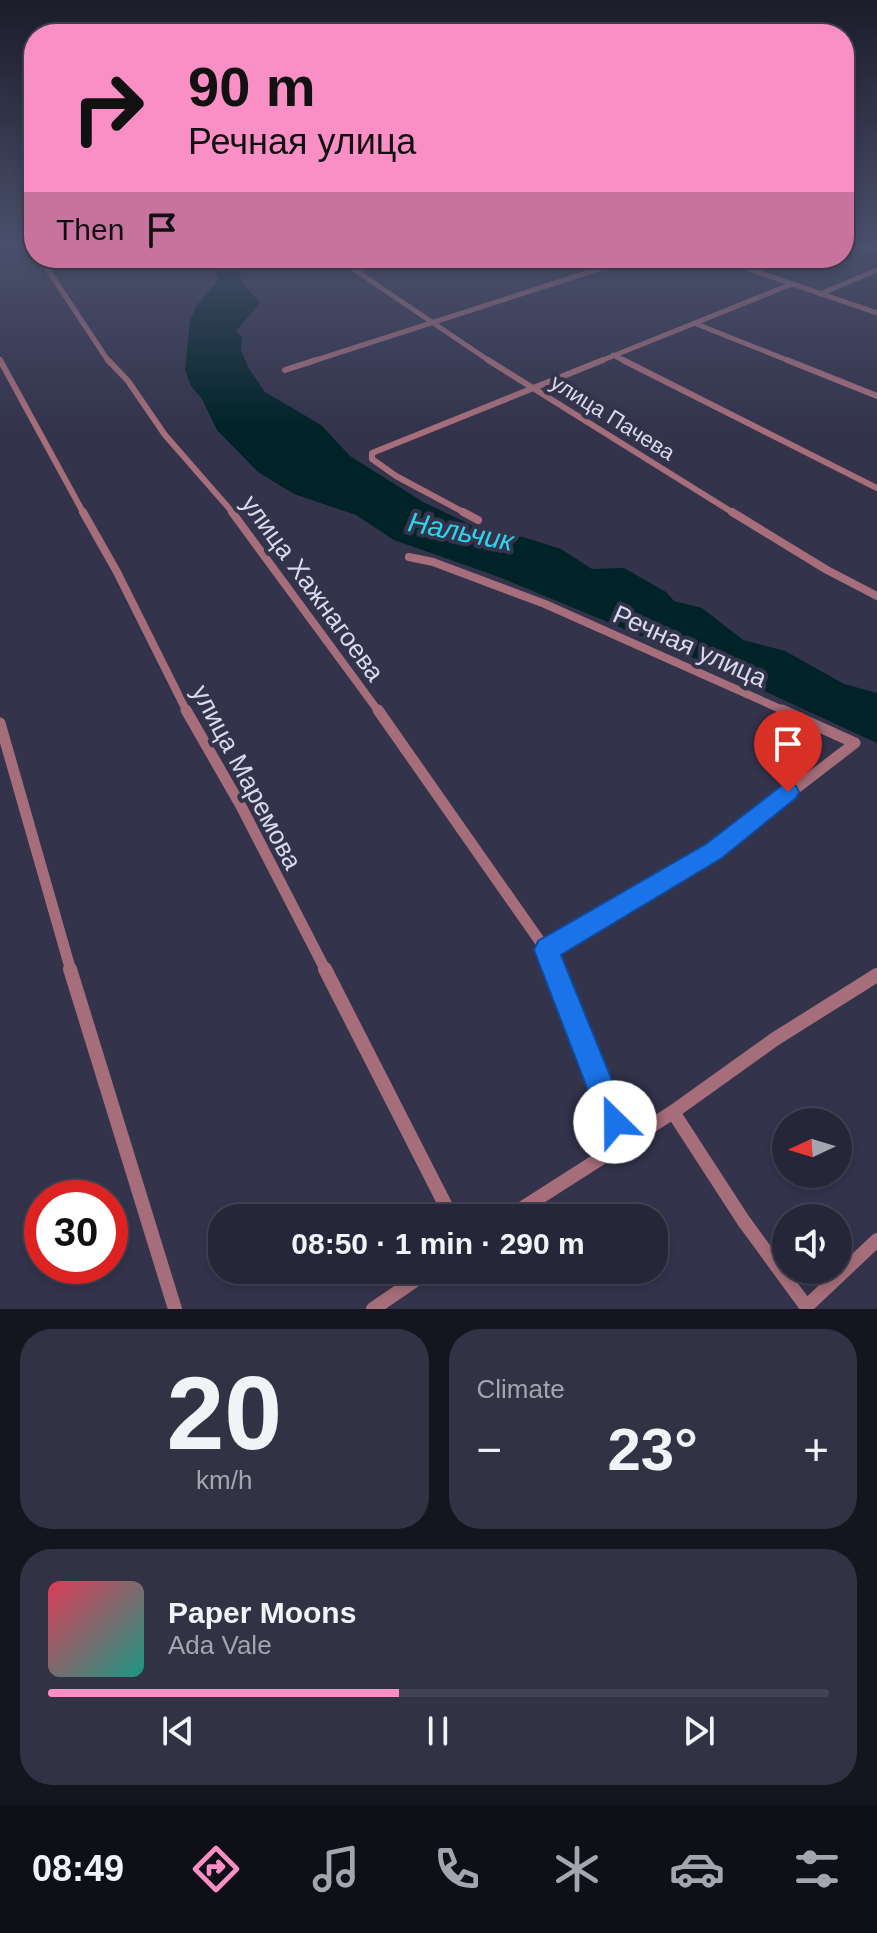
<!DOCTYPE html>
<meta charset="utf-8">
<style>
body{margin:0;font-family:Helvetica,sans-serif;background:#323244;color:#f1f3f6;height:100vh;display:flex;flex-direction:column;font-size:30px;white-space:nowrap}
*{box-sizing:border-box;margin:0}
p{font-size:26px;color:#a4a5ae}
.icon{flex:none;width:44px;height:44px;fill:none;stroke:currentColor;stroke-width:2;stroke-linecap:round;stroke-linejoin:round}
.map{position:relative;height:1309px;overflow:hidden}
.panel{display:flex;flex-direction:column;gap:20px;padding:20px;background:#15151f;flex:1}
.panel>*{flex:none}
.top-card{position:absolute;left:24px;top:24px;width:830px;height:244px;border-radius:32px;box-shadow:0 4px 12px #0003,0 0 0 2px #424353;background:#fa8fc6;color:#111;overflow:hidden}
.needle{width:52px;rotate:266deg}
.buttons{position:absolute;left:772px;top:1108px;display:grid;gap:16px}
.buttons a{display:grid;place-items:center;width:80px;height:80px;border-radius:50%;background:#262639;box-shadow:0 4px 12px #0003,0 0 0 2px #424353;font-size:40px}
.speed{position:absolute;left:24px;top:1180px;display:flex;gap:16px;font-size:40px;font-weight:700;text-align:center}
.speed>*{display:grid;place-content:center;width:104px;height:104px;border-radius:50%;background:#262639;box-shadow:0 4px 12px #0003,0 0 0 2px #424353;line-height:1}
.speed .limit{border:12px solid #d22;background:#fff;color:#111}
.pin{position:absolute;display:grid;place-items:center;width:68px;height:68px;color:#fff;margin:-82px -34px;border-radius:50% 50% 50% 0;rotate:-45deg;box-shadow:0 0 8px #0007}
.pin .icon{rotate:45deg}
.me{position:absolute;width:88px;margin:-44px;rotate:337deg;stroke-linejoin:round;filter:drop-shadow(0 0 6px #0008)}
.turn{display:flex;align-items:center;gap:28px;height:168px;padding:0 32px;font-size:36px}
.turn .icon{width:104px;height:104px;stroke-width:2.5}
.turn b{display:block;font-size:56px;line-height:68px}
.then{display:flex;align-items:center;height:76px;padding:0 32px;background:#0003;gap:16px;font-size:30px}
.big{font-size:60px;font-weight:600;line-height:1.1}
.panel .tile{flex:1;display:flex;flex-direction:column;justify-content:center;gap:12px;min-width:0;padding:0 28px;border-radius:32px;background:#323244}
.panel .dial{align-items:center;gap:0}
.dial b{font-size:104px;line-height:1}
.song{display:flex;align-items:center;gap:24px}
.cover{width:96px;height:96px;border-radius:12px;background:linear-gradient(135deg,hsl(350 70% 55%),hsl(170 70% 35%))}
.played{height:8px;border-radius:4px;background:linear-gradient(90deg,#fa8fc6 45%,#424353 45%)}
.keys{display:flex;justify-content:space-around;direction:ltr}
.heat{display:flex;justify-content:space-between;align-items:center;font-size:44px;direction:ltr}
.panel .tiles{flex:1;display:grid;gap:20px;grid-template-columns:1fr 1fr}
.tile:last-child{grid-column:span 2}
.trip{position:absolute;left:208px;top:1204px;width:460px;height:80px;border-radius:32px;background:#262639;box-shadow:0 4px 12px #0003,0 0 0 2px #424353;font-weight:600;line-height:80px;text-align:center}
.dock{display:flex;height:128px;justify-content:space-around;align-items:center;background:#0f0f17;color:#a4a5ae}
.dock .icon{width:56px;height:56px}
.dock .active{color:#fa8fc6}
.dock b{font-size:36px;color:#f1f3f6}
.map>svg:first-child{display:block}
.water{fill:#002328}
.lines{fill:none;stroke-linecap:round;stroke-linejoin:round}
.minor-far4{stroke:#a66e7a;stroke-width:5}
.minor-far3{stroke:#a66e7a;stroke-width:6}
.minor-far2{stroke:#a66e7a;stroke-width:8}
.minor-far1{stroke:#a66e7a;stroke-width:11}
.minor{stroke:#a66e7a;stroke-width:14}
.route{fill:#1a73e8;stroke:#114b97;stroke-width:2}
.labels{text-anchor:middle;stroke-width:8;stroke-linejoin:round;paint-order:stroke}
.far-street-label{font-size:22px;fill:#d9daeb;stroke:#33334c}
.street-label{font-size:26px;fill:#d9daeb;stroke:#33334c}
.water-label{font-size:28px;font-style:italic;fill:#2bd5eb;stroke:#33334c}
</style>
<div class="map">
<svg width="877" height="1309" viewBox="0 0 877 1309">
<rect width="100%" height="100%" fill="#33334c"/>
<path class="water" d="M 202,258 L 230,259 C 240,267 239,281 246,288 C 252,294 256,296 260,303 L 236,331 L 242,337 L 241,350 L 248,367 L 265,392 L 321,425 L 350,456 L 423,502 L 486,532 L 523,537 L 561,549 L 592,569 L 624,568 L 666,592 L 674,601 L 702,608 L 743,640 L 785,651 L 844,684 L 877,693 L 877,743 L 680,652 L 499,577 L 394,540 L 356,515 L 294,494 L 258,472 L 217,430 L 202,399 L 191,386 L 185,370 L 190,320 L 197,305 L 218,281 L 218,276 Z"/>
<g class="lines">
<path class="minor-far4" d="M 860,245 L 877,250
M 40,258 L 109,362
M 337,258 L 491,362
M 716,258 L 877,313
M 354,270 L 405,258
M 820,294 L 877,270
M 694,323 L 792,362
M 613,355 L 627,362
M 310,362 L 633,258
M 598,362 L 792,284"/>
<path class="minor-far3" d="M 0,360 L 84,514
M 108,360 L 128,381 L 165,435 L 234,514
M 488,360 L 735,514
M 623,360 L 877,488
M 787,360 L 877,396
M 285,370 L 316,360
M 467,514 L 396,476 L 372,459 L 372,453 L 603,360"/>
<path class="minor-far2" d="M 83,512 L 117,572 L 187,712
M 232,512 L 379,712
M 463,512 L 478,520
M 732,512 L 827,570 L 877,596
M 409,557 L 433,562 L 545,604 L 787,712"/>
<path class="minor-far1" d="M 186,710 L 241,806 L 326,971
M 378,710 L 546,950
M 782,710 L 855,743
M 0,723 L 71,971
M 555,971 L 546,950 L 714,851 L 855,743"/>
<path class="minor" d="M 70,969 L 175,1309
M 325,969 L 452,1218
M 554,969 L 624,1144
M 673,1112 L 743,1220 L 808,1309
M 507,1218 L 673,1112 L 775,1039 L 877,975
M 806,1307 L 877,1240
M 373,1309 L 430,1270"/>
</g>
<linearGradient id="sky" x2="0" y2="1"><stop stop-color="#1c1c2a"/><stop offset="0.57" stop-color="#4a506c"/><stop offset="1" stop-color="#4a506c" stop-opacity="0"/></linearGradient>
<rect width="877" height="428" fill="url(#sky)"/>
<path class="route" d="M 788,783 L 796,786 L 799,792 L 796,798 L 722,858 L 561,955 L 629,1122 L 625,1132 L 615,1136 L 604,1132 L 534,950 L 538,941 L 706,844 L 781,786 Z"/>
<g class="labels">
<g class="far-street-label">
<text transform="translate(613 417) rotate(32)" y="8">улица Пачева</text>
</g>
<g class="street-label">
<text transform="translate(313 588) rotate(54)" y="9">улица Хажнагоева</text>
<text transform="translate(690 646) rotate(24)" y="9">Речная улица</text>
<text transform="translate(247 777) rotate(62)" y="9">улица Маремова</text>
</g>
<g class="water-label">
<text transform="translate(461 531) rotate(11)" y="10">Нальчик</text>
</g>
</g>
</svg>
<div class="buttons">
<a><svg class="needle" viewBox="-14 -14 28 28"><path d="M0-13l5 13h-10z" fill="#e53935"/><path d="M0 13l5-13h-10z" fill="#a4a5ae"/></svg></a>
<a><svg class="icon" aria-label="sound" viewBox="0 0 24 24"><path d="M4 9h4l5-4v14l-5-4H4zM17 9q2 3 0 6"/></svg></a>
</div>
<div class="speed"><div class="limit">30</div></div>
<div class="pin" style="left:788px;top:792px;background:#d93025"><svg class="icon" aria-label="arrive" viewBox="0 0 24 24"><path d="M6 21V4h12l-3 4 3 4H6"/></svg></div>
<svg class="me" style="left:615px;top:1122px" viewBox="-20 -20 40 40"><circle r="19" fill="#fff"/><path d="M0-13L10 11 0 6-10 11z" fill="#1a73e8"/></svg>
<div class="trip">08:50 · 1 min · 290 m</div>
<div class="top-card">
<div class="turn"><svg class="icon" aria-label="right" viewBox="0 0 24 24"><path d="M7 20v-9h11M14 6l5 5-5 5"/></svg><div><b>90 m</b>Речная улица</div></div>
<div class="then">Then<svg class="icon" aria-label="arrive" viewBox="0 0 24 24"><path d="M6 21V4h12l-3 4 3 4H6"/></svg></div>
</div>
</div>
<section class="panel">
<div class="tiles">
<div class="tile dial"><b>20</b><p>km/h</p></div>
<div class="tile"><p>Climate</p>
<div class="heat"><a>−</a><b class="big">23°</b><a>+</a></div>
</div>
<div class="tile">
<div class="song"><i class="cover"></i><div><b>Paper Moons</b><p>Ada Vale</p></div></div>
<div class="played"></div>
<div class="keys"><svg class="icon" aria-label="previous" viewBox="0 0 24 24"><path d="M18 5L8 12l10 7zM5 5v14"/></svg><svg class="icon" aria-label="pause" viewBox="0 0 24 24"><path d="M8 5v14M16 5v14"/></svg><svg class="icon" aria-label="next" viewBox="0 0 24 24"><path d="M6 5l10 7-10 7zM19 5v14"/></svg></div>
</div>
</div>
</section>
<nav class="dock">
<b>08:49</b>
<svg class="icon active" aria-label="directions" viewBox="0 0 24 24"><path d="M12 3l9 9-9 9-9-9zM9 14v-3h6M13 9l2 2-2 2"/></svg>
<svg class="icon" aria-label="music" viewBox="0 0 24 24"><path d="M9 18V5l10-2v13"/><circle cx="6" cy="18" r="3"/><circle cx="16" cy="16" r="3"/></svg>
<svg class="icon" aria-label="phone" viewBox="0 0 24 24"><path d="M5 4h4l2 5-3 2q2 4 5 5l2-3 5 2v4C11 20 4 13 5 4z"/></svg>
<svg class="icon" aria-label="climate" viewBox="0 0 24 24"><path d="M12 3v18M4 7l16 10M4 17L20 7"/></svg>
<svg class="icon" aria-label="car" viewBox="0 0 24 24"><path d="M5 17H2v-5l4-1 3-4h7l3 4 3 1v5h-3M9 17h6M6 11h13"/><circle cx="7" cy="17" r="2"/><circle cx="17" cy="17" r="2"/></svg>
<svg class="icon" aria-label="filters" viewBox="0 0 24 24"><path d="M4 7h16M4 17h16"/><circle cx="9" cy="7" r="2"/><circle cx="15" cy="17" r="2"/></svg>
</nav>
